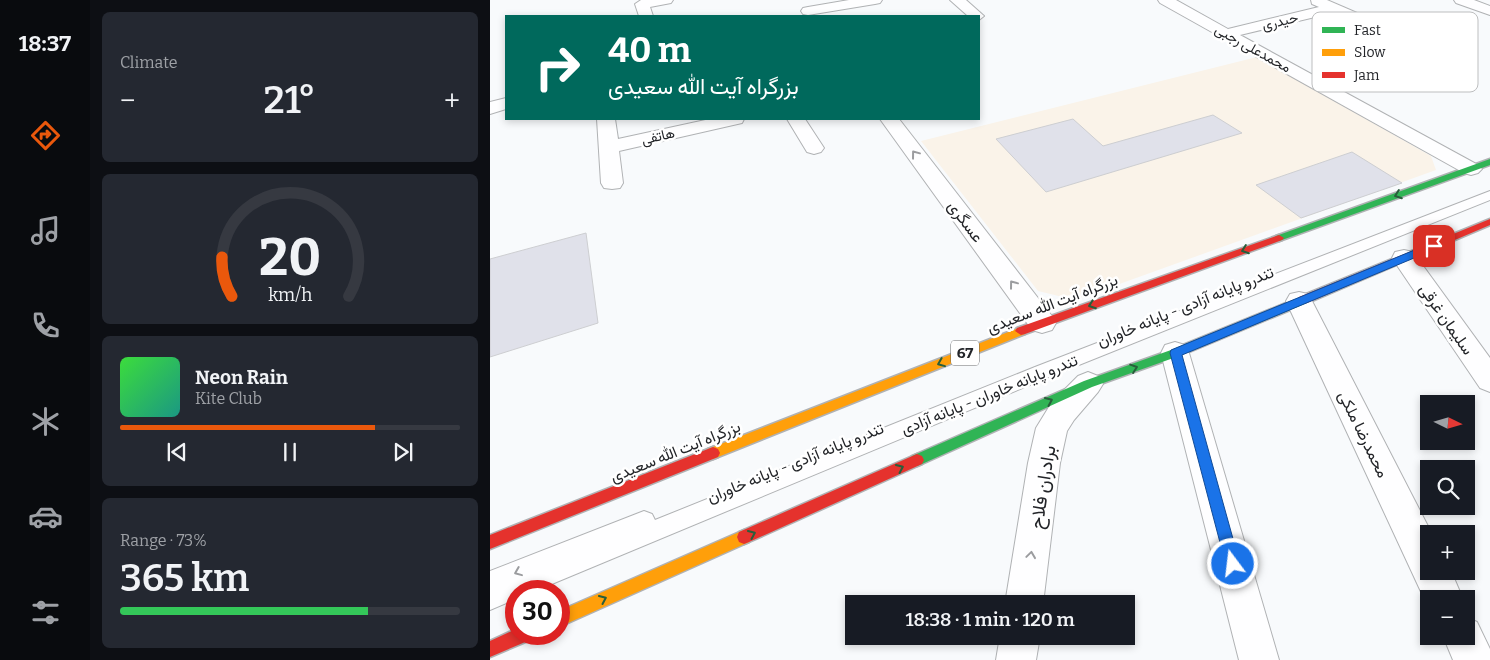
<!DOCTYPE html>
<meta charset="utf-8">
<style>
body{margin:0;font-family:Bitter,Vazirmatn,serif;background:#242831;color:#f1f3f6;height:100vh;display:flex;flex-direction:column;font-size:19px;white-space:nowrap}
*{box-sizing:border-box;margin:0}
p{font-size:16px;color:#9ea1a6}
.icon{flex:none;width:28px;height:28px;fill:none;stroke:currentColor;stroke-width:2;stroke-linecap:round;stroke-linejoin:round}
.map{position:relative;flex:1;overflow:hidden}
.panel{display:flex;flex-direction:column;gap:12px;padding:12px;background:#0d0f14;width:400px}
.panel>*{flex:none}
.hud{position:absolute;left:15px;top:15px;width:475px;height:105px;border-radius:0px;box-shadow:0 2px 8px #0003;background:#00695c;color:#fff;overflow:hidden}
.needle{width:32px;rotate:95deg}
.controls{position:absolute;left:930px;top:395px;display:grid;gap:10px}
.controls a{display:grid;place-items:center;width:55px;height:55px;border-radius:0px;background:#171b24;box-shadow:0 2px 8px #0003;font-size:25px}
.speed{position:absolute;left:15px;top:580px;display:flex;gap:10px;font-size:25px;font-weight:700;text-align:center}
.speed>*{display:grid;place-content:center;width:65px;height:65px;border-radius:50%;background:#171b24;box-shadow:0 2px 8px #0003;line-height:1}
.speed .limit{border:8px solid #d22;background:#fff;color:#111}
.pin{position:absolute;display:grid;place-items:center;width:42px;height:42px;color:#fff;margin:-21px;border-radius:10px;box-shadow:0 2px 8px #0006}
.me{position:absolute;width:55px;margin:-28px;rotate:345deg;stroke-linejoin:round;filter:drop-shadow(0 0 4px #0008)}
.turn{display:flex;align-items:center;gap:18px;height:105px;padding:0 20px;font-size:22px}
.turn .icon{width:65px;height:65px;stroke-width:2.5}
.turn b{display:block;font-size:35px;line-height:42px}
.big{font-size:38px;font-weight:600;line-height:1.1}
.panel .widget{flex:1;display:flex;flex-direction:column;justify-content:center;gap:8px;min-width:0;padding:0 18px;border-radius:8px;background:#242831}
.panel .dial{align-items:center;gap:0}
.dial svg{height:130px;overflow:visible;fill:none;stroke:#363941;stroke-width:7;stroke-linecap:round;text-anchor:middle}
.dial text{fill:#f1f3f6;stroke:none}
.song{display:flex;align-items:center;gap:15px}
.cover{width:60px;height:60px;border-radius:8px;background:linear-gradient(135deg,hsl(120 70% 55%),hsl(170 70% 35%))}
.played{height:5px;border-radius:2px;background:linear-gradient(90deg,#ea580c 75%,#363941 75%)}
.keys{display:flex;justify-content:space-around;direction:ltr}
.heat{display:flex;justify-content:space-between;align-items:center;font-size:28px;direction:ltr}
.charge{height:8px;border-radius:4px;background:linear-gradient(90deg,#34c759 73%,#363941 0)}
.trip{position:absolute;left:355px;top:595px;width:290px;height:50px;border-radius:0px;background:#171b24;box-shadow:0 2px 8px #0003;font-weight:600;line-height:50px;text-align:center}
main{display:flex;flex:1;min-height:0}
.tabs{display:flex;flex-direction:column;width:90px;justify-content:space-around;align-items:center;background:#090b0e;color:#9ea1a6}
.tabs .icon{width:35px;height:35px}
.tabs .active{color:#ea580c}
.tabs b{font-size:22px;color:#f1f3f6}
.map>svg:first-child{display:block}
.industrial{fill:#faf3e9}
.building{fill:#e0e1ea;stroke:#cdced1}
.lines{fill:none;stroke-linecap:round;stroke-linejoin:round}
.lane-casing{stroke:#b0b2b4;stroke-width:2}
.street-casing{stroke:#b0b2b4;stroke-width:2}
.fast-casing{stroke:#b0b2b4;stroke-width:3}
.slow-casing{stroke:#b0b2b4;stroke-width:3}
.jam-casing{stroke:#b0b2b4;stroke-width:3}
.lane{fill:#fefeff;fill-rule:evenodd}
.street{fill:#fefeff;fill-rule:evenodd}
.fast{fill:#30b455;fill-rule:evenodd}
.slow{fill:#ff9f0a;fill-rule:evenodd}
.jam{fill:#e5322d;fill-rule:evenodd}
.oneway{stroke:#9b9c9f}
.oneway2{stroke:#285e3b}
.route{fill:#1a73e8;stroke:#114b97}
.labels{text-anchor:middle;stroke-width:5;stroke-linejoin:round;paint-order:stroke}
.far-street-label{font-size:14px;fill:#232529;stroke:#fff}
.shield{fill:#fff;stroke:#656669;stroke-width:1}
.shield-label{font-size:15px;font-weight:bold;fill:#232529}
.street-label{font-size:16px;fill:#232529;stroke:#fff}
.near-street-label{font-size:19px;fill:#232529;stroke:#fff}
.key{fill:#fff;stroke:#bdbebf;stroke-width:1}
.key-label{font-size:14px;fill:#232529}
</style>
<main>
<nav class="tabs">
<b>18:37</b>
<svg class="icon active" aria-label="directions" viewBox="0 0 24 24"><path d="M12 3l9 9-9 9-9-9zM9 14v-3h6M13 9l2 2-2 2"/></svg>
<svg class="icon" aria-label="music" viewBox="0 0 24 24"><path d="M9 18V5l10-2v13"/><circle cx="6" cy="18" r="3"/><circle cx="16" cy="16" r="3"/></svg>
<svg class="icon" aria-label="phone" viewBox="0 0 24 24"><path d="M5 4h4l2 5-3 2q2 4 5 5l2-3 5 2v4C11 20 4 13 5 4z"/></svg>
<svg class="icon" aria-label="climate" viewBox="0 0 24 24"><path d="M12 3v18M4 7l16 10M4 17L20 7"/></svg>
<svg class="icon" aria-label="car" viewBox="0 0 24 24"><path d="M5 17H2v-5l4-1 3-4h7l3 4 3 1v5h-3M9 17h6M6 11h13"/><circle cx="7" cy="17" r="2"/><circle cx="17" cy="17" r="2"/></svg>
<svg class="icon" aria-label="filters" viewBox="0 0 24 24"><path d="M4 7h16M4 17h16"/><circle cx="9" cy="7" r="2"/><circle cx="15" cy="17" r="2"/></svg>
</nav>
<section class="panel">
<div class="widget"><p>Climate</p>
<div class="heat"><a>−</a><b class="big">21°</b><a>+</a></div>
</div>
<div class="widget dial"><svg viewBox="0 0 100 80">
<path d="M14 69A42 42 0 1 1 86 69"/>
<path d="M14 69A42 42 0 0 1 8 45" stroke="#ea580c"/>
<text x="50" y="56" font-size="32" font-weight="700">20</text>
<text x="50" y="72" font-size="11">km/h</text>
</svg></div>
<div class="widget">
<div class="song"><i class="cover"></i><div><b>Neon Rain</b><p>Kite Club</p></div></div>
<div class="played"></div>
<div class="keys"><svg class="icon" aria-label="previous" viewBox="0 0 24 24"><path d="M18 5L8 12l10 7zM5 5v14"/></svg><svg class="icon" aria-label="pause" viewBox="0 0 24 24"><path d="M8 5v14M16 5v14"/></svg><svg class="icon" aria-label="next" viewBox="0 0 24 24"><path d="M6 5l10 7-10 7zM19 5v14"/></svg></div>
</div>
<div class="widget"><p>Range · 73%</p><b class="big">365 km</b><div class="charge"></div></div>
</section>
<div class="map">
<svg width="1000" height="660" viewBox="0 0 1000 660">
<rect width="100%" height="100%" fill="#f8fafc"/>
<path class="industrial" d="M 767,57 L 941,156 L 946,170 L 585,300 L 548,291 L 431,141 Z"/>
<path class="building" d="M 723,115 L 752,133 L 556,192 L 506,139 L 583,119 L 613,146 Z
M 862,152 L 912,183 L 811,218 L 766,185 Z
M 96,233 L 108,323 L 0,357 L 0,259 Z"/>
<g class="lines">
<g class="lane-casing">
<path id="lane" d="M 1000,191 L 1000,200 L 559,377 L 45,591 L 26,591 L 26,599 L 0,610 L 0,571 L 154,511 L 162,514 L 165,520 L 545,367 Z"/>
</g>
<g class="street-casing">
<path id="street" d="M 151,0 L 183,0 L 181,3 L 160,7 L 163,16 L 149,16 L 145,4 Z
M 359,0 L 392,0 L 390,3 L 385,4 L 318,15 L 313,14 L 311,11 L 313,8 L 318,7 Z
M 460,0 L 476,0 L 494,16 L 489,20 L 489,16 L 478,16 Z
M 668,0 L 686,0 L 738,29 L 829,7 L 822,4 L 821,0 L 837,0 L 888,22 L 891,25 L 888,28 L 883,30 L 842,13 L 750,35 L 988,165 L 992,169 L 988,173 L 981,175 L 974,173 L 670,3 Z
M 964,0 L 984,0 L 1000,6 L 1000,15 L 966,3 Z
M 16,98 L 16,109 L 0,114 L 0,102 Z
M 107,119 L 125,119 L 128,139 L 220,119 L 254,119 L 252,123 L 129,151 L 133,183 L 130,188 L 122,189 L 114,188 L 111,183 Z
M 297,119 L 315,119 L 334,148 L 331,152 L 324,154 L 317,152 Z
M 390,119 L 409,119 L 562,316 L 566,323 L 562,330 L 552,333 L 542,330 Z
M 914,250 L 923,252 L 1000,358 L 1000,392 L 990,388 L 902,258 L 905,252 Z
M 809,292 L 818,294 L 822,301 L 942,534 L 939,534 L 939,571 L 961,571 L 973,599 L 939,599 L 939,609 L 796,301 L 800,294 Z
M 685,342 L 695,345 L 699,353 L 789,660 L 749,660 L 671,353 L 675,345 Z
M 598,372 L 608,376 L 613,384 L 608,392 L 584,420 L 577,431 L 570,463 L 553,604 L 515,604 L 538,463 L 546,428 L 562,402 L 588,376 Z
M 976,617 L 987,622 L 1000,649 L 1000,660 L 963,660 L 953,636 L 976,636 Z
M 510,636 L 550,636 L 546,660 L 506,660 Z"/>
</g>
<g class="fast-casing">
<path id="fast" d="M 1000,159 L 1000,165 L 792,240 L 789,241 L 784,238 L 786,236 Z
M 813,296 L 817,297 L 818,300 L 817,303 L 689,356 L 602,387 L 432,464 L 427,466 L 422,464 L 420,460 L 422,456 L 594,381 L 681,350 Z"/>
</g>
<g class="slow-casing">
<path id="slow" d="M 531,327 L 537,331 L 535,334 L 228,457 L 223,459 L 218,457 L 216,453 L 218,449 Z
M 254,530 L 259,532 L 261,537 L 259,542 L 69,627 L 69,611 Z"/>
</g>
<g class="jam-casing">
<path id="jam" d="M 1000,219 L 1000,225 L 817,303 L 813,304 L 808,300 L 809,297 Z
M 789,235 L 794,238 L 792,240 L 535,334 L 531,335 L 525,331 L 527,328 Z
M 223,447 L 228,449 L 230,453 L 228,457 L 0,549 L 0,535 Z
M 427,454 L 432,456 L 434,460 L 432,464 L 259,542 L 254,544 L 249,542 L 247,537 L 249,532 Z
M 26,629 L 26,634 L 42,634 L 40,640 L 0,657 L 0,641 Z"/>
</g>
<use href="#lane" class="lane"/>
<use href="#street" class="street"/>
<use href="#fast" class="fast"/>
<use href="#slow" class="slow"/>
<use href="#jam" class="jam"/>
</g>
<defs><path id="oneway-chevron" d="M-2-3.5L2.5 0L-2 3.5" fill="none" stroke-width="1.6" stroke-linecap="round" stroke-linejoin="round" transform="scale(1.25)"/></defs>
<g class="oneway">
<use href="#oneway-chevron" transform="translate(425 154) rotate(-127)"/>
<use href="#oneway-chevron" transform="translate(523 284) rotate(-127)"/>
<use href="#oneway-chevron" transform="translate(541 555) rotate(-82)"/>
<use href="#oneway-chevron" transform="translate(28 572) rotate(158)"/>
</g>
<g class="oneway2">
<use href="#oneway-chevron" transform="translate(908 195) rotate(160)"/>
<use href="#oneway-chevron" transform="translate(755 250) rotate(160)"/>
<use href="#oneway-chevron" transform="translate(602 305) rotate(160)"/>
<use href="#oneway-chevron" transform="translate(451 363) rotate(158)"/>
<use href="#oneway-chevron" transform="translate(644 368) rotate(-19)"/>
<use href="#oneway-chevron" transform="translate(559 401) rotate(-24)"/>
<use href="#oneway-chevron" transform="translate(410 468) rotate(-24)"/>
<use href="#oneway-chevron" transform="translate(262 534) rotate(-24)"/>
<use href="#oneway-chevron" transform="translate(113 599) rotate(-24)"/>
</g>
<path class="route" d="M 944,242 L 948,243 L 948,248 L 692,355 L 750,564 L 748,569 L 743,572 L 737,569 L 680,353 L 681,350 Z"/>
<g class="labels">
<g class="far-street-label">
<text transform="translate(790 21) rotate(-13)" y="5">حیدری</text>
<text transform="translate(763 48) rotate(29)" y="5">محمدعلی رجبی</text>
<text transform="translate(168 136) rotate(-13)" y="5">هاتفی</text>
</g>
<rect class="shield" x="461" y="340.5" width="28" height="25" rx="4"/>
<g class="shield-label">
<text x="475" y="358">67</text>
</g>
<g class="street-label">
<text transform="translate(476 221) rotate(53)" y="6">عسگری</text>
<text transform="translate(562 303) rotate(-21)" y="6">بزرگراه آیت الله سعیدی</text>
<text transform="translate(695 306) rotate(-22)" y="6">تندرو پایانه آزادی - پایانه خاوران</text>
<text transform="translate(957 319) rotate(55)" y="6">سلیمان غرقی</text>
<text transform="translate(499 394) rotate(-22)" y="6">تندرو پایانه خاوران - پایانه آزادی</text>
<text transform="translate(874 434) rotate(64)" y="6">محمدرضا ملکی</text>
<text transform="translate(185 451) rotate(-22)" y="6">بزرگراه آیت الله سعیدی</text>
<text transform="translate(305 462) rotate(-22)" y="6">تندرو پایانه آزادی - پایانه خاوران</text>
</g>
<g class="near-street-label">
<text transform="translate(552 487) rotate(-81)" y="7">برادران فلاح</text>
</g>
</g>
<rect x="822" y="12" width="166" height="80" rx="8" class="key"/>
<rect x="832" y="27" width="23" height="6" fill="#30b455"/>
<rect x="832" y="49" width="23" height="7" fill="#ff9f0a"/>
<rect x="832" y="72" width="23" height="6" fill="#e5322d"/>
<g class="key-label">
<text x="864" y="35">Fast</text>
<text x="864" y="57">Slow</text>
<text x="864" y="80">Jam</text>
</g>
</svg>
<div class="controls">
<a><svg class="needle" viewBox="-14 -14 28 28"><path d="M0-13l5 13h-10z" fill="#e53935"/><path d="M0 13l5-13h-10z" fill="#9ea1a6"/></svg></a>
<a><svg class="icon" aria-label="search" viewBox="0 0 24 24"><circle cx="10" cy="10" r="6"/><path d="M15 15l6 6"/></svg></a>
<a>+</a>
<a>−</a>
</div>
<div class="speed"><div class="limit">30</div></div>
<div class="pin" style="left:944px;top:246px;background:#d93025"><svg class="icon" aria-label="arrive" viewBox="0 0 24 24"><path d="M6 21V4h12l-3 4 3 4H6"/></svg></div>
<svg class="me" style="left:743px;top:564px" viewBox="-20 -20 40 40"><circle r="17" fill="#1a73e8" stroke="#fff" stroke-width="3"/><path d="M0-11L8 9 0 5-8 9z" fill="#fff"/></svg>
<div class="trip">18:38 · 1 min · 120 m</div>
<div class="hud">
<div class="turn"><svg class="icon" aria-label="right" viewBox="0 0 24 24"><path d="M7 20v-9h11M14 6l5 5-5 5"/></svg><div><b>40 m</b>بزرگراه آیت الله سعیدی</div></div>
</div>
</div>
</main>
